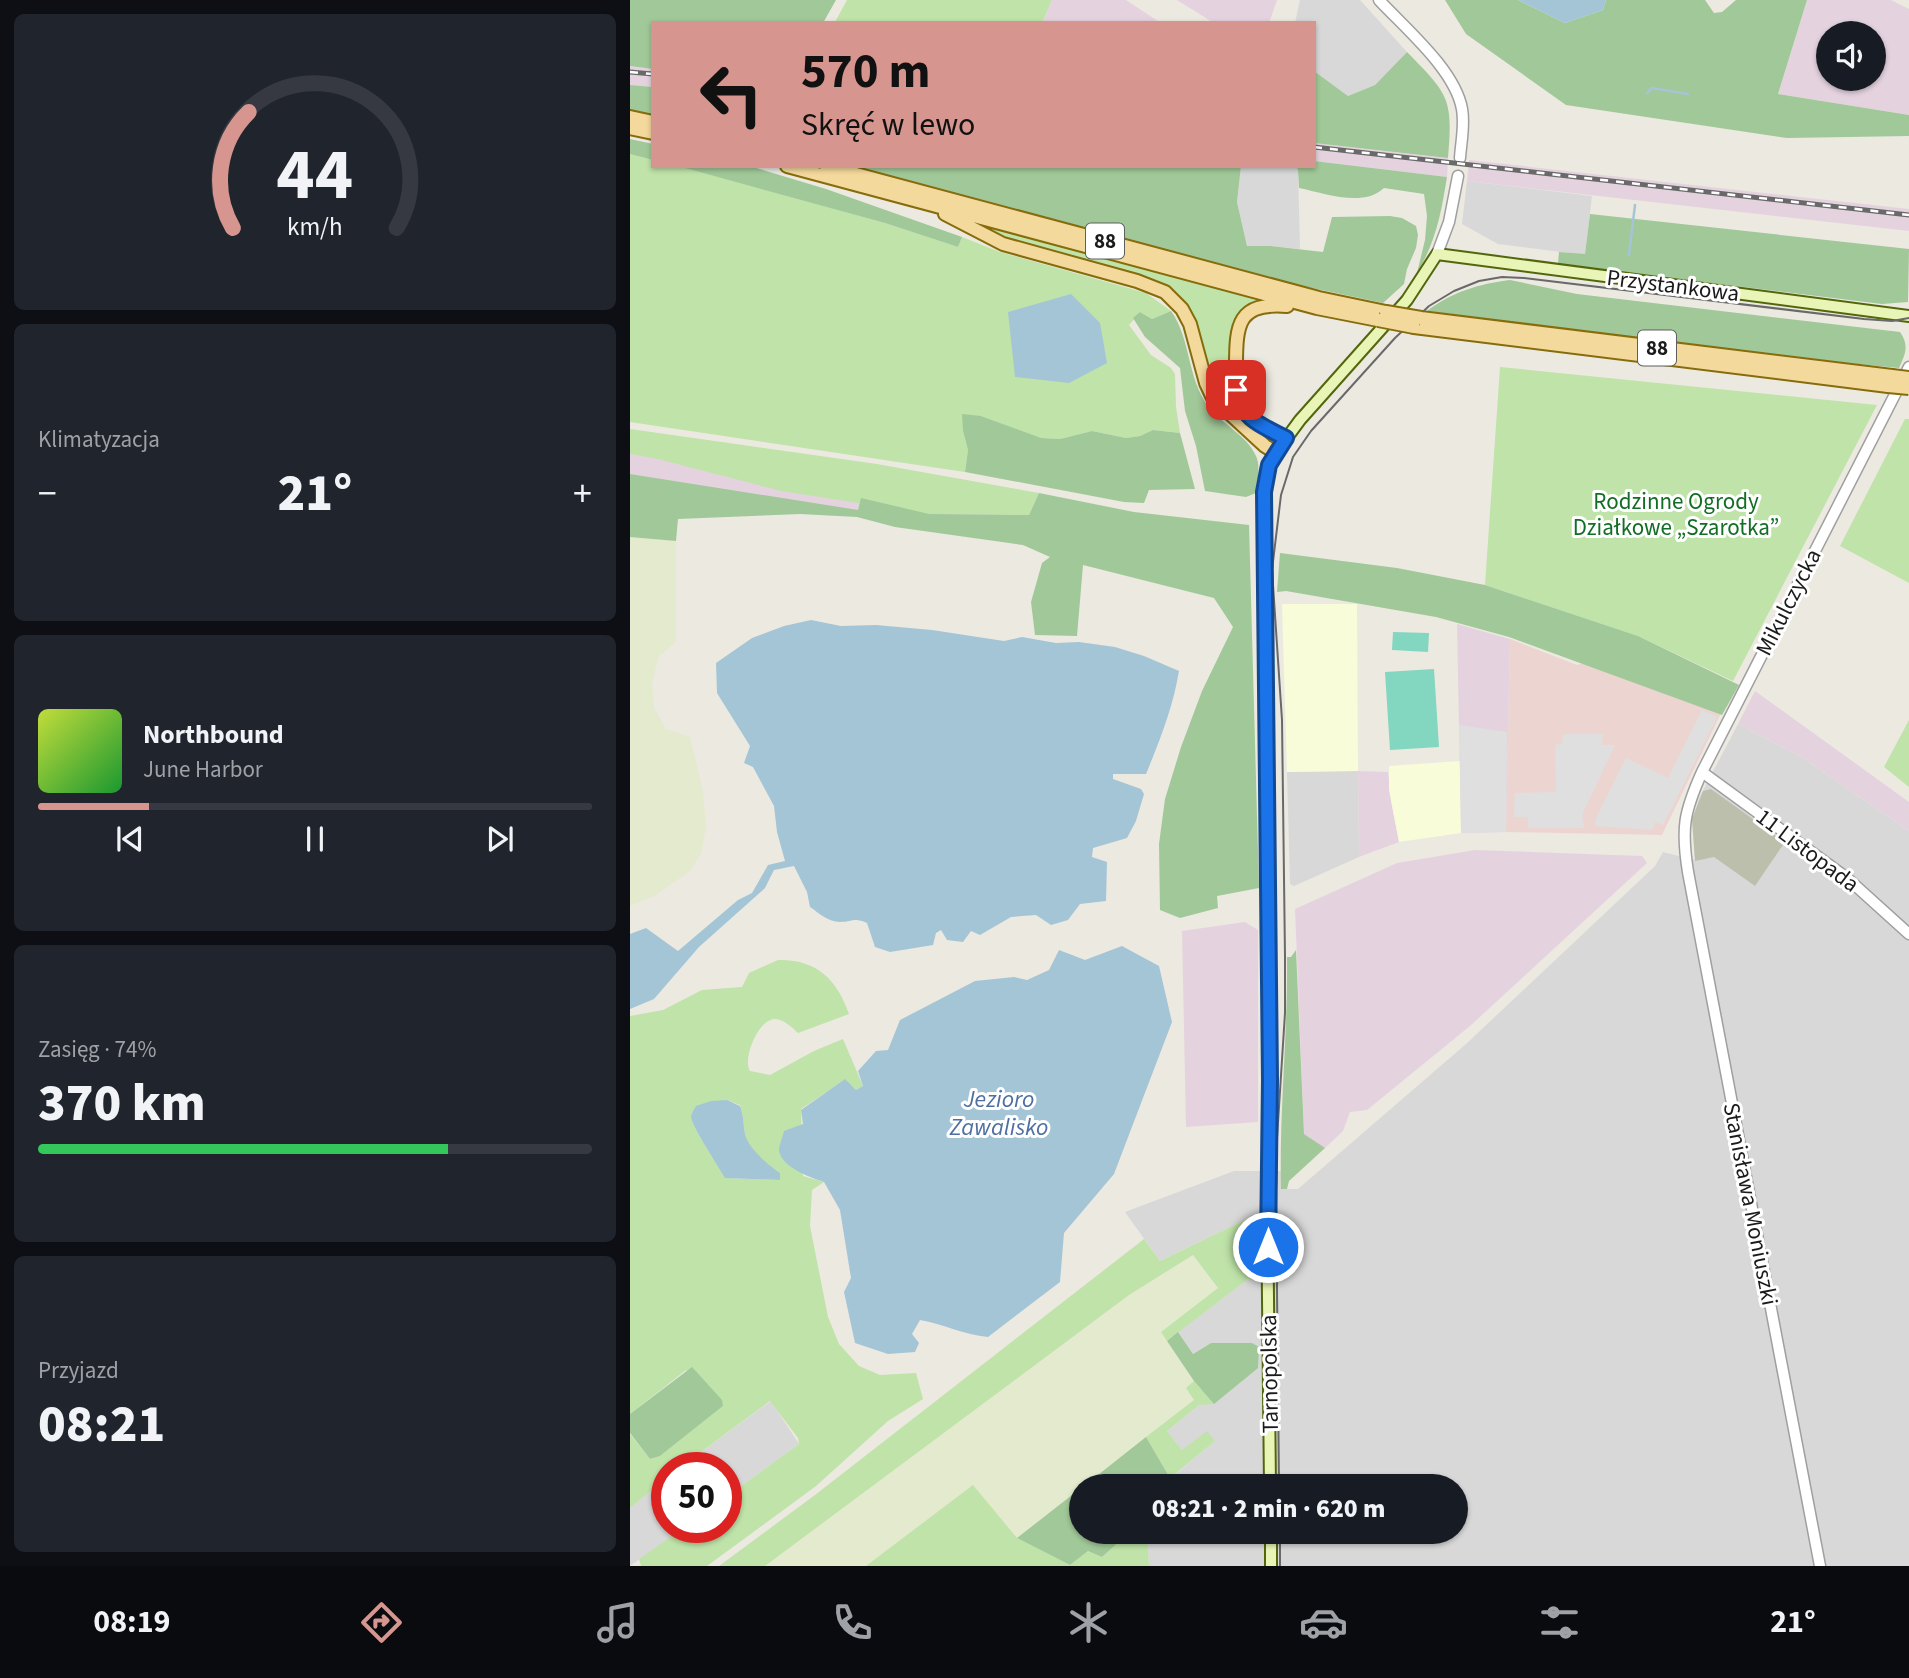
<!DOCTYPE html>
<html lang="pl">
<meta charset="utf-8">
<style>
body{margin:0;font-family:"Source Sans 3",sans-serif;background:#20242c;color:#f1f3f6;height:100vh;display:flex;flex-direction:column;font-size:26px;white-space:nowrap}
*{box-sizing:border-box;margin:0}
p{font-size:23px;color:#9ea1a6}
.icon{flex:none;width:38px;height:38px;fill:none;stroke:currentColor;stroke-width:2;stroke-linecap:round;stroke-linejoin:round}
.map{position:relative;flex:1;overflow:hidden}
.details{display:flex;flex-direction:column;gap:14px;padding:14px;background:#0d0f14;width:630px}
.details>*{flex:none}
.guide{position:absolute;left:21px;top:21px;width:665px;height:147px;border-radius:0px;box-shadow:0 2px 5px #0004;background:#d6958e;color:#111;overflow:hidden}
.controls{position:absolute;left:1186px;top:21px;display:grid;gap:14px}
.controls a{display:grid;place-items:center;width:70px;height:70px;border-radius:50%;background:#171b24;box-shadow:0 2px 5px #0004;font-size:35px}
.speed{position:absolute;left:21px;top:1452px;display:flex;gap:14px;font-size:35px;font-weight:700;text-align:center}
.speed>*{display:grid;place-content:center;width:91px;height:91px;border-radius:50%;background:#171b24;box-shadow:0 2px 5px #0004;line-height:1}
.speed .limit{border:10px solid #d22;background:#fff;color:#111}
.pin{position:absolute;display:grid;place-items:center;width:60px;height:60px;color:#fff;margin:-30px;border-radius:14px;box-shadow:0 4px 10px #0006}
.me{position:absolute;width:77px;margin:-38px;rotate:0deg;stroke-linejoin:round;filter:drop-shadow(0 0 5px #0008)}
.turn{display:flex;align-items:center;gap:24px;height:147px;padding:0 35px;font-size:32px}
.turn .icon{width:91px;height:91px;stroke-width:2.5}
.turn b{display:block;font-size:49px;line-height:60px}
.big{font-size:52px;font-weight:800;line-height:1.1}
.details .card{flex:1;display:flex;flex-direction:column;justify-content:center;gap:10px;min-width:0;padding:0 24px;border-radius:10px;background:#20242c}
.details .dial{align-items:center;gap:0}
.dial svg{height:182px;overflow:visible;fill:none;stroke:#363941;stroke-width:7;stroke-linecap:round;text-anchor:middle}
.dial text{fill:#f1f3f6;stroke:none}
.song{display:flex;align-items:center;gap:21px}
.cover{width:84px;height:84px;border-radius:10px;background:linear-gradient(135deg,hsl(70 70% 55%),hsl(130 70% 35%))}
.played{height:7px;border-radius:4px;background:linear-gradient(90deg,#d6958e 20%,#363941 20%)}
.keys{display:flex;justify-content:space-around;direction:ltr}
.heat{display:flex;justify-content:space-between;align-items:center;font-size:38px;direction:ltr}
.charge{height:10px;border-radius:5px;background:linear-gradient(90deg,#34c759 74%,#363941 0)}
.trip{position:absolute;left:439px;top:1474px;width:399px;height:70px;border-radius:35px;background:#171b24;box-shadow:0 2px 5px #0004;font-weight:800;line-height:70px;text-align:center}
.tab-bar{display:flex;height:112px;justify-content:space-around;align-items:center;background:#090b0e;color:#9ea1a6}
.tab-bar .icon{width:49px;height:49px}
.tab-bar .active{color:#d6958e}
.tab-bar b{font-size:32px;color:#f1f3f6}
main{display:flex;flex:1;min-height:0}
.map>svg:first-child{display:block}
.residential{fill:#d9d8d8}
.commercial{fill:#ecd5d0}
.industrial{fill:#e4d3df;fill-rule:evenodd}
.education{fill:#f8fcd9}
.construction{fill:#bdbfad}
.farmland{fill:#e4eacd}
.grass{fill:#bfe3a9;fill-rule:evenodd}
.forest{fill:#a1c898}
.pitch{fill:#83d6c0}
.parking{fill:#dfdfdf}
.water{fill:#a4c5d6}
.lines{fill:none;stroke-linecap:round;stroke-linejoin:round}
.stream{stroke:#a4c5d6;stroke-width:2.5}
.tertiary-casing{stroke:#9f9f9f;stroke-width:13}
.secondary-casing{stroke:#52670c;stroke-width:14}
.primary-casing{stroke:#866c0b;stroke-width:16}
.tertiary{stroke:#fff;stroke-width:10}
.secondary{stroke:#e9f4b7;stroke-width:10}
.primary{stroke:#f4d99d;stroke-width:12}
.tram{stroke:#696969;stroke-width:2}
.rail-casing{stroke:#696969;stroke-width:5}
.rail{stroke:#fff;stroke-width:2.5;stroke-dasharray:8;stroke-linecap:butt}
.primary-bridge-casing{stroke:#866c0b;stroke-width:16;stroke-linecap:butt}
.primary-bridge{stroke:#f4d99d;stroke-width:12}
.route-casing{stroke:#114b97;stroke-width:18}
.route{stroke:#1a73e8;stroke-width:12}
.labels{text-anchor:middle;stroke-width:6;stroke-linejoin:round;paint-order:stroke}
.shield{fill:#fff;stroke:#5f5f5f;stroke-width:2}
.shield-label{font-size:21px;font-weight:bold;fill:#1b1b1b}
.street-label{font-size:23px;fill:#1b1b1b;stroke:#fff}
.park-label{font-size:23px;fill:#136e25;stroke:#fff}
.water-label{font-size:24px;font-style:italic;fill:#4f6fa2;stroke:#fff}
</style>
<main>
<section class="details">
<div class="card dial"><svg viewBox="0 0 100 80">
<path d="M14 69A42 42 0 1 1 86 69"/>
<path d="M14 69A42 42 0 0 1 21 18" stroke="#d6958e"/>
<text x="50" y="56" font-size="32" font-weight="700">44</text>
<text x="50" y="72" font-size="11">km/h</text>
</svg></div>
<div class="card"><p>Klimatyzacja</p>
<div class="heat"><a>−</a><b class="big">21°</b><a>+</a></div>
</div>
<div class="card">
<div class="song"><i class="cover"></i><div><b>Northbound</b><p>June Harbor</p></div></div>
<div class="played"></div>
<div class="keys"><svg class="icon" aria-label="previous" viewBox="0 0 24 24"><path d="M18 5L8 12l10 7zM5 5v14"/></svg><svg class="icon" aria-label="pause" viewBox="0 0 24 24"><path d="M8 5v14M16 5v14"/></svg><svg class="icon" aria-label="next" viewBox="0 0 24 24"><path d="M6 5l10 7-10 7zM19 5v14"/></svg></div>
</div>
<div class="card"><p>Zasięg · 74%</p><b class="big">370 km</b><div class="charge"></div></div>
<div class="card"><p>Przyjazd</p><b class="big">08:21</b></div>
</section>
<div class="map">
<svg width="1279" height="1566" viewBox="0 0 1279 1566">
<rect width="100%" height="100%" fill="#ece9e1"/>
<path class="residential" d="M 670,0 L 730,0 L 777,52 L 745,85 L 718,96 L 684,71 L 684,23 L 665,23 Z
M 611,166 L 666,166 L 668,170 L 670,249 L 641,246 L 617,246 L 607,202 Z
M 837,181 L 962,196 L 955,255 L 868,244 L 832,224 Z
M 1108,724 L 1172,757 L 1279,831 L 1279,1566 L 519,1566 L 517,1531 L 826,1531 L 826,1486 L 531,1486 L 585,1441 L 552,1450 L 537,1431 L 569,1405 L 581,1343 L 563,1354 L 548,1332 L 618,1279 L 619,1218 L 530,1261 L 495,1212 L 604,1171 L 651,1171 L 652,1189 L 668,1189 L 836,1044 L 1025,866 L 1033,852 L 1065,860 L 1062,819 L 1069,798 Z
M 728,771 L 729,857 L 664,886 L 660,884 L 657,772 Z
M 141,1401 L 169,1444 L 96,1497 L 96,1468 L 49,1468 Z
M 37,1478 L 37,1528 L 53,1528 L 0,1566 L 0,1508 Z"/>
<path class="commercial" d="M 880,639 L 947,665 L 968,658 L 1092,711 L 1032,835 L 876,832 Z"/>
<path class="industrial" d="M 422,0 L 496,0 L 531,23 L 412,23 Z
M 547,0 L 647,0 L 639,23 L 584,23 Z
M 1177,0 L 1261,0 L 1279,9 L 1279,115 L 1148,94 ZM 1199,33 L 1244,33 L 1244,79 L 1199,79 Z
M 0,66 L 23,69 L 23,87 L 0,85 Z
M 684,143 L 818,158 L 817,177 L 684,161 Z
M 839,160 L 1279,209 L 1279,231 L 837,181 Z
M 0,454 L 502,533 L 619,547 L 618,586 L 0,474 Z
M 827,624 L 880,639 L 876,832 L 831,833 Z
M 1125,691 L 1279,802 L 1279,831 L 1172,757 L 1108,724 Z
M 728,771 L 758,772 L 762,806 L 769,842 L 729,857 Z
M 845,850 L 1012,856 L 1017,863 L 840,1026 L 737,1110 L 720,1112 L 713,1131 L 695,1148 L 692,1147 L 674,1134 L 665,909 L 767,863 Z
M 615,922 L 628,930 L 628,1122 L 556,1127 L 552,931 Z"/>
<path class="education" d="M 652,604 L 727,604 L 728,771 L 657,772 Z
M 830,761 L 831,833 L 769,842 L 759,790 L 759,766 Z"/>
<path class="construction" d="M 1081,789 L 1155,842 L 1125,886 L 1084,857 L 1065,861 L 1062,819 L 1073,791 Z"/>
<path class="farmland" d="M 0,537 L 46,541 L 46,642 L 29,656 L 22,683 L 24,708 L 36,729 L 60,737 L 73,791 L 76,827 L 71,854 L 59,872 L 26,895 L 0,906 Z
M 563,1255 L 588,1288 L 531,1332 L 564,1381 L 556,1388 L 564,1400 L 387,1538 L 343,1486 L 236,1566 L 135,1566 L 499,1295 Z"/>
<path class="grass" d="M 217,0 L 422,0 L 412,23 L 205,22 Z
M 0,154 L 23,160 L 23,166 L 57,168 L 255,223 L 328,247 L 332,237 L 370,252 L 516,293 L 541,311 L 522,319 L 510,312 L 499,325 L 521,355 L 541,368 L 545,374 L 546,407 L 550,433 L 523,430 L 510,436 L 496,438 L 462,431 L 430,439 L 410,438 L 351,416 L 333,431 L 338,450 L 335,472 L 0,422 Z
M 349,223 L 631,300 C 618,306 607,316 602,329 L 601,391 L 642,440 L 635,439 L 599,408 L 582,387 L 563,319 L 531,284 L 383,242 L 352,227 Z
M 870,367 L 1247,405 L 1103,681 L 1008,636 L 855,585 Z
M 1275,419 L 1279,419 L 1279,583 L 1210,546 Z
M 0,429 L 247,464 L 409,493 L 399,515 L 299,514 L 151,491 L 28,459 L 0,454 Z
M 1279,720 L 1279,787 L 1254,767 Z
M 148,960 C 186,959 207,979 219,1014 L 168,1033 C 162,1027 153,1019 144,1019 C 128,1020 112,1059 120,1071 L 140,1075 L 184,1051 L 213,1039 L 233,1086 L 226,1090 L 214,1080 L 171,1109 L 173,1176 L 194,1182 L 182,1190 L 180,1226 L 198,1317 L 209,1344 L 229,1366 L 250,1375 L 286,1373 L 293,1399 L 258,1421 L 186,1486 L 77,1566 L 11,1566 L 9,1559 L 53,1528 L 96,1528 L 96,1497 L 169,1444 L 168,1438 L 140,1401 L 49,1468 L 37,1468 L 37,1478 L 0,1508 L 0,1434 L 20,1459 L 30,1456 L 93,1406 L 56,1370 L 0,1414 L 0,1016 L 33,1010 L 72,990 L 112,987 L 119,973 ZM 97,1100 L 110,1105 C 114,1116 113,1124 115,1134 C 117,1148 138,1166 150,1173 L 150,1180 L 96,1178 C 90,1169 61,1125 61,1117 C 61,1113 64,1110 66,1107 Z
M 619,1218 L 630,1218 L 628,1281 L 618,1279 L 537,1341 L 531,1332 L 588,1288 L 563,1255 L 499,1295 L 135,1566 L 89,1566 L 185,1495 L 514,1239 L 530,1261 Z
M 564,1381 L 584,1404 L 569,1405 L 537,1431 L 552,1450 L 577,1431 L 585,1441 L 540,1478 L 516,1437 L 564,1400 L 556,1388 Z
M 343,1485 L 387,1538 L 440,1565 L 458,1551 L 472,1557 L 501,1531 L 517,1531 L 519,1566 L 236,1566 Z"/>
<path class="forest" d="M 0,0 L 206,0 L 193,23 L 23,23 L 23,69 L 0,66 Z
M 815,0 L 888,0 L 935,23 L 973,10 L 976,0 L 1075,0 L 1084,13 L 1092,12 L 1106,0 L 1177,0 L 1148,94 L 1279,115 L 1279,136 L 1157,138 L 936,105 L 836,34 Z
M 777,52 C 819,95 823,98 818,158 L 684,143 L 684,71 L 718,96 L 745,85 Z
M 0,85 L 23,87 L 23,118 L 0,113 Z
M 0,139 L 23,144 L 23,160 L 0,154 Z
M 684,161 L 817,177 C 811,214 806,241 787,273 L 795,240 L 797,216 L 794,194 L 754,188 C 733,208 694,193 669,188 L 668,170 L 666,166 L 684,166 Z
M 48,166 L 120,166 L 196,189 L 332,237 L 328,247 L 255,223 Z
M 218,166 L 611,166 L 607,202 L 617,246 L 641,246 L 693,252 L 702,217 L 760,216 L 772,218 L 786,226 L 788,235 L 786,248 L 777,269 L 774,284 L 753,303 L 654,282 Z
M 960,214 L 1279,249 L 1278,302 L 1252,304 L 928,264 L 929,252 L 955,254 Z
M 880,280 L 947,294 L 1270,332 C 1279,345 1276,353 1269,368 L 1123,354 L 797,311 C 822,292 848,284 880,280 Z
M 541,311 C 561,339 557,378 578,406 C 592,425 616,434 626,456 C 631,467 627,481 626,493 L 616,497 L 575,491 L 566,446 L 555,411 L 550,368 L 515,337 L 503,318 L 510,312 L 522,319 Z
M 332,414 L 351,416 L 411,438 L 430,439 L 462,431 L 496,438 L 510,436 L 523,430 L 550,433 L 565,489 L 519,490 L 514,503 L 494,502 L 335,472 L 338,450 L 333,431 Z
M 0,474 L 228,510 L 231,498 L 299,514 L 399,515 L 409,493 L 504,512 L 619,525 L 629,888 L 587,896 L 588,908 L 550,918 L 530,910 L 529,844 L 535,799 L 551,747 L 572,691 L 603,627 L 584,598 L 453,565 L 447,636 L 405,635 L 401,602 L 412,563 L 420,557 L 393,545 L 265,527 L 227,517 L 170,514 L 48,519 L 46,541 L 0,537 Z
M 650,553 L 767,568 L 855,585 L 1008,636 L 1109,685 L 1092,715 L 879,637 L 806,617 L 656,591 L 647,592 Z
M 666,950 L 674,1134 L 695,1148 L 659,1181 L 657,1189 L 651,1189 C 649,1111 658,1035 657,957 L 661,957 Z
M 548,1332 L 563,1354 L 581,1343 L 622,1343 L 629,1347 L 628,1368 L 584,1404 L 564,1381 L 537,1341 Z
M 62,1367 L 92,1400 L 93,1406 L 30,1456 L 20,1459 L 0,1433 L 0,1414 Z
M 516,1437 L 540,1478 L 531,1486 L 454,1486 Z
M 451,1488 L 452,1531 L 501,1531 L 472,1557 L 458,1551 L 440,1565 L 387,1538 Z"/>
<path class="pitch" d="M 763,632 L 799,633 L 798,652 L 762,650 Z
M 804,669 L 809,747 L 760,750 L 755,672 Z"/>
<path class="parking" d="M 1072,710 L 1087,717 L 1033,825 L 1025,822 L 1022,830 L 965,826 L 966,818 L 996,758 L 1038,778 Z
M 829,725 L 877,732 L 876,832 L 831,833 Z
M 933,734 L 973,734 L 972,745 L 985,745 L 952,815 L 954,828 L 898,828 L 898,817 L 884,817 L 885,793 L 926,792 L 925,745 L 932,744 Z"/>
<path class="water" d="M 888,0 L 976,0 L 973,10 L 935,23 Z
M 441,294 L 470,323 L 477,363 L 439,383 L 385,377 L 378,312 Z
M 181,620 L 211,626 L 246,625 L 302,630 L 374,641 L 392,637 L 426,643 L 449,642 L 485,647 L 514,656 L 549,671 C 543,707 530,740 516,774 L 483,774 L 483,779 L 511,789 L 514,794 L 506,821 L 497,838 L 463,848 L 462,857 L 477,862 L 476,901 L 450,904 L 438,920 L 421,925 L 406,915 L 381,917 L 350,935 L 341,931 L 333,942 L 317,940 L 311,930 L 306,933 L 303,945 L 260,952 L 245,947 L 237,923 C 224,917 223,922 210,922 C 198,922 189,913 180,907 L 177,892 L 164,866 L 144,870 L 135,888 L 69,947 L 24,999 L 0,1009 L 0,934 L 16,928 L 48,951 L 108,900 L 122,893 L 138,865 L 155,861 L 147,832 L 144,806 L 123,767 L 114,763 L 120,746 L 87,693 L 86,663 L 122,638 L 154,626 Z
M 492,946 L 529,966 L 542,1022 L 484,1174 L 434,1233 L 430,1282 L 358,1337 C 334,1335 313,1324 290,1320 L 282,1334 L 289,1343 L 285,1352 L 258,1354 L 225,1343 L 214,1292 L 221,1278 L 210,1210 L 194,1182 C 181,1178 148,1166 149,1148 C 150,1143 153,1136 154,1131 L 173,1124 L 171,1110 L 215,1079 L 226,1090 L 233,1086 L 228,1071 L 246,1051 L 258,1050 L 270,1020 L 345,981 L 384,977 L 397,980 L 419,970 L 429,950 L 455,960 Z
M 97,1100 L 110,1106 C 114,1116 113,1124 115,1134 C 118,1148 139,1166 150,1173 L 150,1180 L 95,1178 C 90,1169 61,1125 61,1117 C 61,1113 64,1110 66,1106 L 81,1101 Z"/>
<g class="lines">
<path class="stream" d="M 1017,93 L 1022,88 L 1058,94
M 999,255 L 1005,205"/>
<g class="tertiary-casing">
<path id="tertiary" d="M 749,0 C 776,29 825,70 832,109 C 835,125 831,142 830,158
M 807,254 L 819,222 L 828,176
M 1072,772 L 1217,878 L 1279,934
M 1190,1566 L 1058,872 C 1051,828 1054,812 1072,772 L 1279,367"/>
</g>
<g class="secondary-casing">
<path id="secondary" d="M 640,1486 L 637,1205 L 640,1080 L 634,533 L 635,484 L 642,458 L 670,420 L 777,300 L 807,254 L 1279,316
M 641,1531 L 641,1566"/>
</g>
<g class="primary-casing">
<path id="primary" d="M 0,117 L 23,122
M 0,128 L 23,133
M 157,166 L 687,308 L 748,320
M 196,166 L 689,298 L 756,312
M 315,214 L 373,244 L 507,281 L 535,292 L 552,309 L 560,324 L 576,383 L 583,398 L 635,446 L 646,453
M 791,318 L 1262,376
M 784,327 L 1258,386
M 656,438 C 640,430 621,425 611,409 C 604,396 606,380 606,366 C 606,324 608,302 657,306"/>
</g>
<use href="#tertiary" class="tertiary"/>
<use href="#secondary" class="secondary"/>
<use href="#primary" class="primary"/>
<path class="tram" d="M 649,1486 L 646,1190 L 647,1138 L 655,1013 L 655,957 L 652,720 L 642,570 L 651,495 L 663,457 L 681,431 L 765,338 L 799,306 L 824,291 L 849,281 L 872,277 L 894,278 L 1234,319 L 1262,321 L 1279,318
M 650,1531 L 650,1566"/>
<g class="rail-casing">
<path id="rail" d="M 0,72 L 23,74
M 684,147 L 1279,215"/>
</g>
<use href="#rail" class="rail"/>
<g class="primary-bridge-casing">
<path id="primary-bridge" d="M 756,312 L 791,318
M 748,320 L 784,327
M 1262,376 L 1279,378
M 1258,386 L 1279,388"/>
</g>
<use href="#primary-bridge" class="primary-bridge"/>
</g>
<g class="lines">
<g class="route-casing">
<path id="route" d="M 606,390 C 611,419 632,426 656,438 L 639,465 L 634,492 L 640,1080 L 638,1247"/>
</g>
<use href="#route" class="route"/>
</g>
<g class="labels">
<g class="shield">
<rect x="456" y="223.5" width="38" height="35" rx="5"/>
<rect x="1008" y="330.5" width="38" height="35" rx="5"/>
</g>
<g class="shield-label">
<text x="475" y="248">88</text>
<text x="1027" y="355">88</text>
</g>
<g class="street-label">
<text transform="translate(1043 285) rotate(7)" y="8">Przystankowa</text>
<text transform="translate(1158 602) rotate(-63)" y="8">Mikulczycka</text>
<text transform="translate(1178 850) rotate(37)" y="8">11 Listopada</text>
<text transform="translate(1121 1204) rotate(79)" y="8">Stanisława Moniuszki</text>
<text transform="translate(639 1374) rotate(-91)" y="8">Tarnopolska</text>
</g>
<g class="park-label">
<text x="1046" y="509">Rodzinne Ogrody<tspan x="1046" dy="26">Działkowe „Szarotka”</tspan></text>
</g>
<g class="water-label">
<text x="369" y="1107">Jezioro<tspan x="369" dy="28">Zawalisko</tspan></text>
</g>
</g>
</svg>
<div class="controls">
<a><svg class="icon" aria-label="sound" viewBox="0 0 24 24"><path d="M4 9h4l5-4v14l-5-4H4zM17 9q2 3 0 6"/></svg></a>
</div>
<div class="speed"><div class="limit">50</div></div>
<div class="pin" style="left:606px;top:390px;background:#d93025"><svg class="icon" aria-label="arrive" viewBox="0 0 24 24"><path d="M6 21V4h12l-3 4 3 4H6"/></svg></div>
<svg class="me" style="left:638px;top:1247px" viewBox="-20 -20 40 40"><circle r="17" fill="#1a73e8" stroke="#fff" stroke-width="3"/><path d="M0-11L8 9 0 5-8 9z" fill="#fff"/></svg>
<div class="trip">08:21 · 2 min · 620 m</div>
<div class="guide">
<div class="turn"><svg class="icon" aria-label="left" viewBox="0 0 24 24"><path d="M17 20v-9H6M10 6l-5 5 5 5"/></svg><div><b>570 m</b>Skręć w lewo</div></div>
</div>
</div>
</main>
<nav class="tab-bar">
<b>08:19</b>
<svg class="icon active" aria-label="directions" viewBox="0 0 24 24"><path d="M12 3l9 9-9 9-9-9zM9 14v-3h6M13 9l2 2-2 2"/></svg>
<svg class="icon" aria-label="music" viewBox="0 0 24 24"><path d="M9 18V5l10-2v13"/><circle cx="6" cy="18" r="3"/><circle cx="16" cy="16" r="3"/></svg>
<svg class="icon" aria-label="phone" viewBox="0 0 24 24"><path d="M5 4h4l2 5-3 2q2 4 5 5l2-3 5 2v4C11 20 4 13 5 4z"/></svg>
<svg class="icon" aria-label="climate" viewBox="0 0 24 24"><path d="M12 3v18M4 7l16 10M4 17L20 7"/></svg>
<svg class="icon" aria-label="car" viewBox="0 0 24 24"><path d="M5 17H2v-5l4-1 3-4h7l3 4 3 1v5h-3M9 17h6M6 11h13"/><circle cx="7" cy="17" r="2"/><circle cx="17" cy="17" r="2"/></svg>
<svg class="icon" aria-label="filters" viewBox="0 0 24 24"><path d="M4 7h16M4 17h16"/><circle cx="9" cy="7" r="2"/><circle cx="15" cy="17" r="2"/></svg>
<b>21°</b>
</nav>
